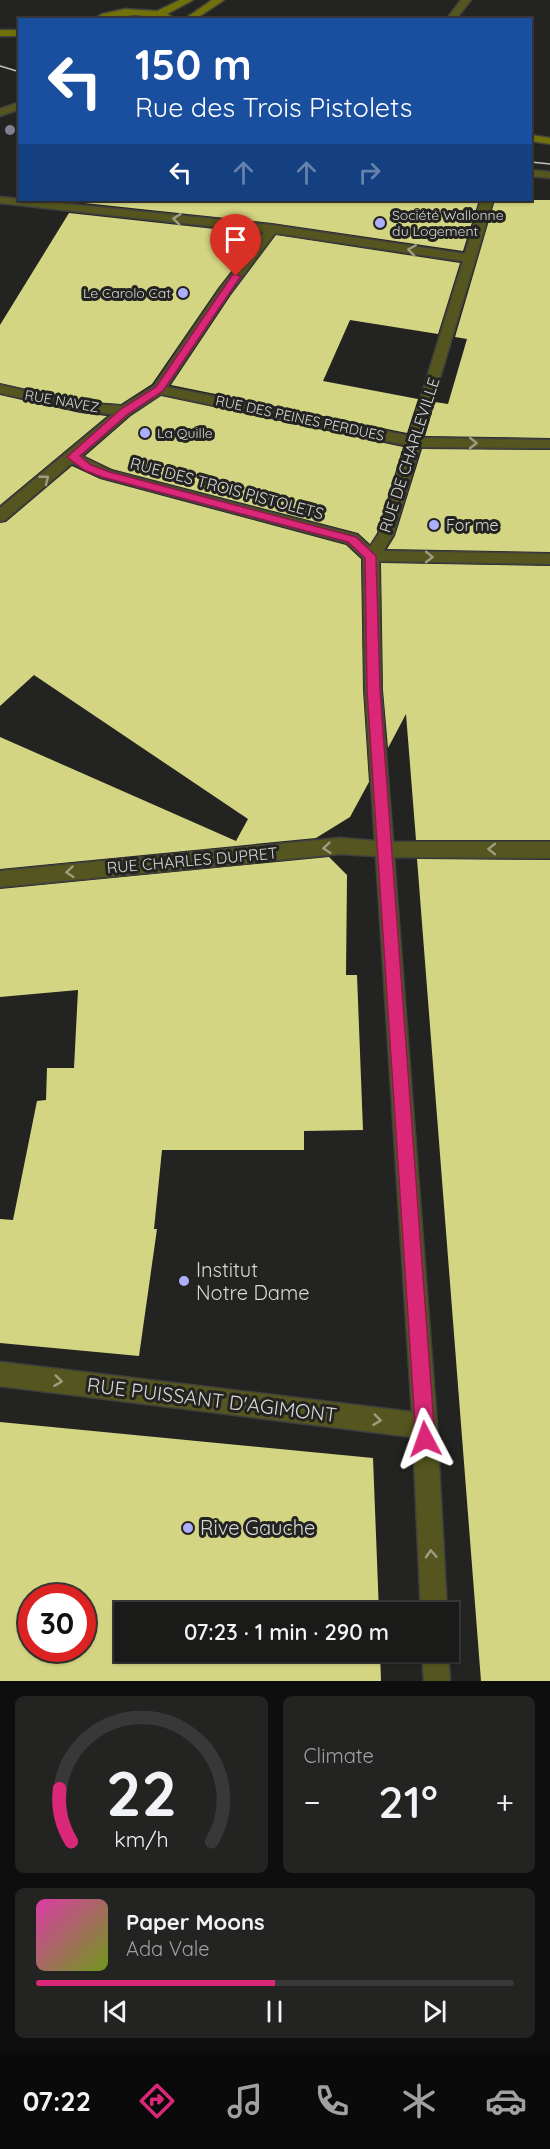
<!DOCTYPE html>
<meta charset="utf-8">
<style>
body{margin:0;font-family:Quicksand,sans-serif;background:#232322;color:#f1f3f6;height:100vh;display:flex;flex-direction:column;font-size:22px;white-space:nowrap}
*{box-sizing:border-box;margin:0}
p{font-size:20px;color:#9fa1a2}
.icon{flex:none;width:33px;height:33px;fill:none;stroke:currentColor;stroke-width:2;stroke-linecap:round;stroke-linejoin:round}
.map{position:relative;height:1681px;overflow:hidden}
.panel{display:flex;flex-direction:column;gap:15px;padding:15px;background:#0e0e0e;flex:1}
.panel>*{flex:none}
.guide{position:absolute;left:18px;top:18px;width:514px;height:183px;border-radius:0px;box-shadow:0 2px 4px #0004,0 0 0 2px #383838;background:#1a4fa0;color:#fff;overflow:hidden}
.speed{position:absolute;left:18px;top:1584px;display:flex;gap:12px;font-size:30px;font-weight:700;text-align:center}
.speed>*{display:grid;place-content:center;width:78px;height:78px;border-radius:50%;background:#1a1a19;box-shadow:0 2px 4px #0004,0 0 0 2px #383838;line-height:1}
.speed .limit{border:9px solid #d22;background:#fff;color:#111}
.pin{position:absolute;display:grid;place-items:center;width:51px;height:51px;color:#fff;margin:-62px -26px;border-radius:50% 50% 50% 0;rotate:-45deg;box-shadow:0 0 6px #0007}
.pin .icon{rotate:45deg}
.me{position:absolute;width:66px;margin:-33px;rotate:356deg;stroke-linejoin:round;filter:drop-shadow(0 0 4px #0008)}
.turn{display:flex;align-items:center;gap:21px;height:126px;padding:0 18px;font-size:27px}
.turn .icon{width:78px;height:78px;stroke-width:2.5}
.turn b{display:block;font-size:42px;line-height:51px}
.lanes{display:flex;align-items:center;height:57px;padding:0 18px;background:#0003;justify-content:center;gap:30px;direction:ltr}
.lanes .off{opacity:.35}
.big{font-size:45px;font-weight:600;line-height:1.1}
.panel .widget{flex:1;display:flex;flex-direction:column;justify-content:center;gap:9px;min-width:0;padding:0 21px;border-radius:9px;background:#232322}
.panel .dial{align-items:center;gap:0}
.dial svg{height:156px;overflow:visible;fill:none;stroke:#383838;stroke-width:7;stroke-linecap:round;text-anchor:middle}
.dial text{fill:#f1f3f6;stroke:none}
.song{display:flex;align-items:center;gap:18px}
.cover{width:72px;height:72px;border-radius:9px;background:linear-gradient(135deg,hsl(320 70% 55%),hsl(80 70% 35%))}
.played{height:6px;border-radius:3px;background:linear-gradient(90deg,#db2777 50%,#383838 50%)}
.keys{display:flex;justify-content:space-around;direction:ltr}
.heat{display:flex;justify-content:space-between;align-items:center;font-size:33px;direction:ltr}
.panel .tiles{flex:1;display:grid;gap:15px;grid-template-columns:1fr 1fr}
.widget:last-child{grid-column:span 2}
.trip{position:absolute;left:114px;top:1602px;width:345px;height:60px;border-radius:0px;background:#1a1a19;box-shadow:0 2px 4px #0004,0 0 0 2px #383838;font-weight:600;line-height:60px;text-align:center}
.menu{display:flex;height:96px;justify-content:space-around;align-items:center;background:#0a0a0a;color:#9fa1a2}
.menu .icon{width:42px;height:42px}
.menu .on{color:#db2777}
.menu b{font-size:27px;color:#f1f3f6}
.map>svg:first-child{display:block}
.building{fill:#d4d582;fill-rule:evenodd}
.lines{fill:none;stroke-linecap:round;stroke-linejoin:round}
.street-casing{stroke:#40403e;stroke-width:3}
.secondary-casing{stroke:#40403e;stroke-width:3}
.street{fill:#555520;fill-rule:evenodd}
.secondary{fill:#717109;fill-rule:evenodd}
.tram{stroke:#c1c1bf;stroke-width:1.5}
.tree{fill:#7f8095}
.oneway{stroke:#9d9d84}
.route{fill:#db2777;stroke:#8e194d;stroke-width:1.5}
.poi-dot{fill:#adaffb;stroke:#232321;stroke-width:2}
.labels{text-anchor:middle;stroke-width:6;stroke-linejoin:round;paint-order:stroke}
.far-poi-label{font-size:14px;fill:#d8d8d6;stroke:#232321;text-anchor:start}
.far-street-label{font-size:14px;fill:#d8d8d6;stroke:#232321}
.street-label{font-size:16px;fill:#d8d8d6;stroke:#232321}
.poi-label{font-size:16px;fill:#d8d8d6;stroke:#232321;text-anchor:start}
.near-poi-label{font-size:20px;fill:#d8d8d6;stroke:#232321;text-anchor:start}
.near-street-label{font-size:20px;fill:#d8d8d6;stroke:#232321}
</style>
<div class="map">
<svg width="550" height="1681" viewBox="0 0 550 1681">
<rect width="100%" height="100%" fill="#232321"/>
<path class="building" d="M 77,200 L 479,200 L 463,251 L 272,223 L 75,202 Z
M 495,200 L 550,200 L 550,438 L 425,436 L 435,402 L 448,404 L 467,339 L 455,337 Z
M 69,213 L 260,234 L 218,288 L 152,384 L 121,404 L 80,401 L 0,383 L 0,325 Z
M 276,235 L 460,263 L 438,334 L 350,320 L 323,381 L 418,399 L 407,433 L 171,385 L 231,295 Z
M 0,395 L 80,413 L 107,416 L 0,505 Z
M 161,396 L 403,447 L 377,533 L 370,544 L 358,533 L 112,469 L 85,456 L 131,416 Z
M 422,449 L 550,450 L 550,552 L 387,549 L 395,536 Z
M 72,466 L 100,479 L 346,545 L 361,559 L 363,690 L 369,782 L 350,817 L 316,838 L 0,869 L 0,737 L 236,841 L 248,819 L 34,675 L 0,706 L 0,523 L 6,522 Z
M 381,563 L 550,566 L 550,840 L 416,840 L 406,714 L 388,748 L 383,690 Z
M 329,857 L 347,875 L 346,975 L 357,975 L 363,1130 L 304,1131 L 304,1150 L 162,1150 L 154,1229 L 157,1229 L 139,1356 L 0,1343 L 0,1219 L 13,1220 L 37,1101 L 46,1100 L 47,1068 L 74,1068 L 78,990 L 0,997 L 0,889 Z
M 417,859 L 550,860 L 550,1681 L 481,1681 Z
M 0,1422 L 373,1458 L 379,1612 L 124,1612 L 124,1652 L 380,1652 L 381,1681 L 0,1681 ZM 32,1598 L 82,1598 L 82,1648 L 32,1648 Z"/>
<g class="lines">
<g class="street-casing">
<path id="street" d="M 461,0 L 471,0 L 455,20 L 446,20 Z
M 20,102 L 20,109 L 0,116 L 0,109 Z
M 531,170 L 550,172 L 550,178 L 531,176 Z
M 0,197 L 272,225 L 465,254 L 481,200 L 493,200 L 422,438 L 550,440 L 550,448 L 420,447 L 393,535 L 383,551 L 550,554 L 550,564 L 379,561 L 381,690 L 393,842 L 550,842 L 550,858 L 394,857 L 437,1426 L 447,1612 L 421,1612 L 413,1437 L 0,1386 L 0,1362 L 412,1412 L 376,856 L 340,854 L 0,887 L 0,871 L 340,838 L 375,841 L 365,690 L 363,558 L 347,543 L 101,477 L 72,463 L 5,520 L 0,521 L 0,508 L 113,414 L 80,411 L 0,393 L 0,385 L 80,403 L 122,406 L 154,386 L 220,289 L 264,232 L 0,203 ZM 275,233 L 463,261 L 409,436 L 167,387 L 229,294 ZM 161,394 L 406,445 L 379,534 L 370,547 L 357,535 L 111,471 L 81,456 L 130,414 Z
M 422,1652 L 448,1652 L 450,1681 L 424,1681 Z"/>
</g>
<g class="secondary-casing">
<path id="secondary" d="M 180,0 L 193,0 L 167,14 L 178,20 L 135,15 L 93,20 L 102,14 L 125,9 L 157,11 Z
M 212,0 L 224,0 L 194,20 L 183,20 Z
M 0,30 L 20,30 L 20,36 L 0,36 Z
M 531,135 L 550,138 L 550,144 L 531,141 Z"/>
</g>
<use href="#street" class="street"/>
<use href="#secondary" class="secondary"/>
<path class="tram" d="M 0,66 L 20,72
M 531,162 L 550,164"/>
</g>
<circle class="tree" cx="10" cy="130" r="5"/>
<defs><path id="oneway-chevron" d="M-2-3.5L2.5 0L-2 3.5" fill="none" stroke-width="1.6" stroke-linecap="round" stroke-linejoin="round" transform="scale(1.5)"/></defs>
<g class="oneway">
<use href="#oneway-chevron" transform="translate(177 219) rotate(-174)"/>
<use href="#oneway-chevron" transform="translate(412 250) rotate(-172)"/>
<use href="#oneway-chevron" transform="translate(473 443) rotate(1)"/>
<use href="#oneway-chevron" transform="translate(45 479) rotate(-39)"/>
<use href="#oneway-chevron" transform="translate(429 557) rotate(1)"/>
<use href="#oneway-chevron" transform="translate(327 848) rotate(175)"/>
<use href="#oneway-chevron" transform="translate(492 849) rotate(-179)"/>
<use href="#oneway-chevron" transform="translate(70 872) rotate(175)"/>
<use href="#oneway-chevron" transform="translate(58 1381) rotate(7)"/>
<use href="#oneway-chevron" transform="translate(377 1420) rotate(7)"/>
<use href="#oneway-chevron" transform="translate(431 1554) rotate(-93)"/>
</g>
<path class="route" d="M 233,274 L 241,276 L 163,391 L 128,414 L 80,456 L 91,465 L 110,472 L 356,537 L 376,556 L 380,690 L 435,1439 L 432,1445 L 425,1448 L 419,1445 L 416,1439 L 367,690 L 365,558 L 348,542 L 102,477 L 84,470 L 67,457 L 121,409 L 156,387 Z"/>
<g class="poi-dot">
<circle cx="380" cy="223" r="6"/>
<circle cx="183" cy="293" r="6"/>
<circle cx="145" cy="433" r="6"/>
<circle cx="434" cy="525" r="6"/>
<circle cx="184" cy="1281" r="6"/>
<circle cx="188" cy="1528" r="6"/>
</g>
<g class="labels">
<g class="far-poi-label">
<text x="392" y="220">Société Wallonne<tspan x="392" dy="16">du Logement</tspan></text>
<text x="171" y="298" text-anchor="end">Le Carolo Cat</text>
<text x="157" y="438">La Quille</text>
</g>
<g class="far-street-label">
<text transform="translate(62 401) rotate(10)" y="5">RUE NAVEZ</text>
<text transform="translate(300 418) rotate(12)" y="5">RUE DES PEINES PERDUES</text>
</g>
<g class="street-label">
<text transform="translate(409 455) rotate(-72)" y="6">RUE DE CHARLEVILLE</text>
<text transform="translate(227 488) rotate(15)" y="6">RUE DES TROIS PISTOLETS</text>
<text transform="translate(192 860) rotate(-5)" y="6">RUE CHARLES DUPRET</text>
</g>
<g class="poi-label">
<text x="446" y="531">For me</text>
</g>
<g class="near-poi-label">
<text x="196" y="1277">Institut<tspan x="196" dy="23">Notre Dame</tspan></text>
<text x="200" y="1535">Rive Gauche</text>
</g>
<g class="near-street-label">
<text transform="translate(212 1400) rotate(7)" y="7">RUE PUISSANT D'AGIMONT</text>
</g>
</g>
</svg>
<div class="speed"><div class="limit">30</div></div>
<div class="pin" style="left:236px;top:276px;background:#d93025"><svg class="icon" aria-label="arrive" viewBox="0 0 24 24"><path d="M6 21V4h12l-3 4 3 4H6"/></svg></div>
<svg class="me" style="left:425px;top:1439px" viewBox="-20 -20 40 40"><path d="M0-17L14 15 0 8-14 15z" fill="#db2777" stroke="#fff" stroke-width="4"/></svg>
<div class="trip">07:23 · 1 min · 290 m</div>
<div class="guide">
<div class="turn"><svg class="icon" aria-label="left" viewBox="0 0 24 24"><path d="M17 20v-9H6M10 6l-5 5 5 5"/></svg><div><b>150 m</b>Rue des Trois Pistolets</div></div>
<div class="lanes"><svg class="icon" aria-label="left" viewBox="0 0 24 24"><path d="M17 20v-9H6M10 6l-5 5 5 5"/></svg><svg class="icon off" aria-label="ahead" viewBox="0 0 24 24"><path d="M12 20V5M6 11l6-6 6 6"/></svg><svg class="icon off" aria-label="ahead" viewBox="0 0 24 24"><path d="M12 20V5M6 11l6-6 6 6"/></svg><svg class="icon off" aria-label="right" viewBox="0 0 24 24"><path d="M7 20v-9h11M14 6l5 5-5 5"/></svg></div>
</div>
</div>
<section class="panel">
<div class="tiles">
<div class="widget dial"><svg viewBox="0 0 100 80">
<path d="M14 69A42 42 0 1 1 86 69"/>
<path d="M14 69A42 42 0 0 1 8 42" stroke="#db2777"/>
<text x="50" y="56" font-size="32" font-weight="700">22</text>
<text x="50" y="72" font-size="11">km/h</text>
</svg></div>
<div class="widget"><p>Climate</p>
<div class="heat"><a>−</a><b class="big">21°</b><a>+</a></div>
</div>
<div class="widget">
<div class="song"><i class="cover"></i><div><b>Paper Moons</b><p>Ada Vale</p></div></div>
<div class="played"></div>
<div class="keys"><svg class="icon" aria-label="previous" viewBox="0 0 24 24"><path d="M18 5L8 12l10 7zM5 5v14"/></svg><svg class="icon" aria-label="pause" viewBox="0 0 24 24"><path d="M8 5v14M16 5v14"/></svg><svg class="icon" aria-label="next" viewBox="0 0 24 24"><path d="M6 5l10 7-10 7zM19 5v14"/></svg></div>
</div>
</div>
</section>
<nav class="menu">
<b>07:22</b>
<svg class="icon on" aria-label="directions" viewBox="0 0 24 24"><path d="M12 3l9 9-9 9-9-9zM9 14v-3h6M13 9l2 2-2 2"/></svg>
<svg class="icon" aria-label="music" viewBox="0 0 24 24"><path d="M9 18V5l10-2v13"/><circle cx="6" cy="18" r="3"/><circle cx="16" cy="16" r="3"/></svg>
<svg class="icon" aria-label="phone" viewBox="0 0 24 24"><path d="M5 4h4l2 5-3 2q2 4 5 5l2-3 5 2v4C11 20 4 13 5 4z"/></svg>
<svg class="icon" aria-label="climate" viewBox="0 0 24 24"><path d="M12 3v18M4 7l16 10M4 17L20 7"/></svg>
<svg class="icon" aria-label="car" viewBox="0 0 24 24"><path d="M5 17H2v-5l4-1 3-4h7l3 4 3 1v5h-3M9 17h6M6 11h13"/><circle cx="7" cy="17" r="2"/><circle cx="17" cy="17" r="2"/></svg>
</nav>
